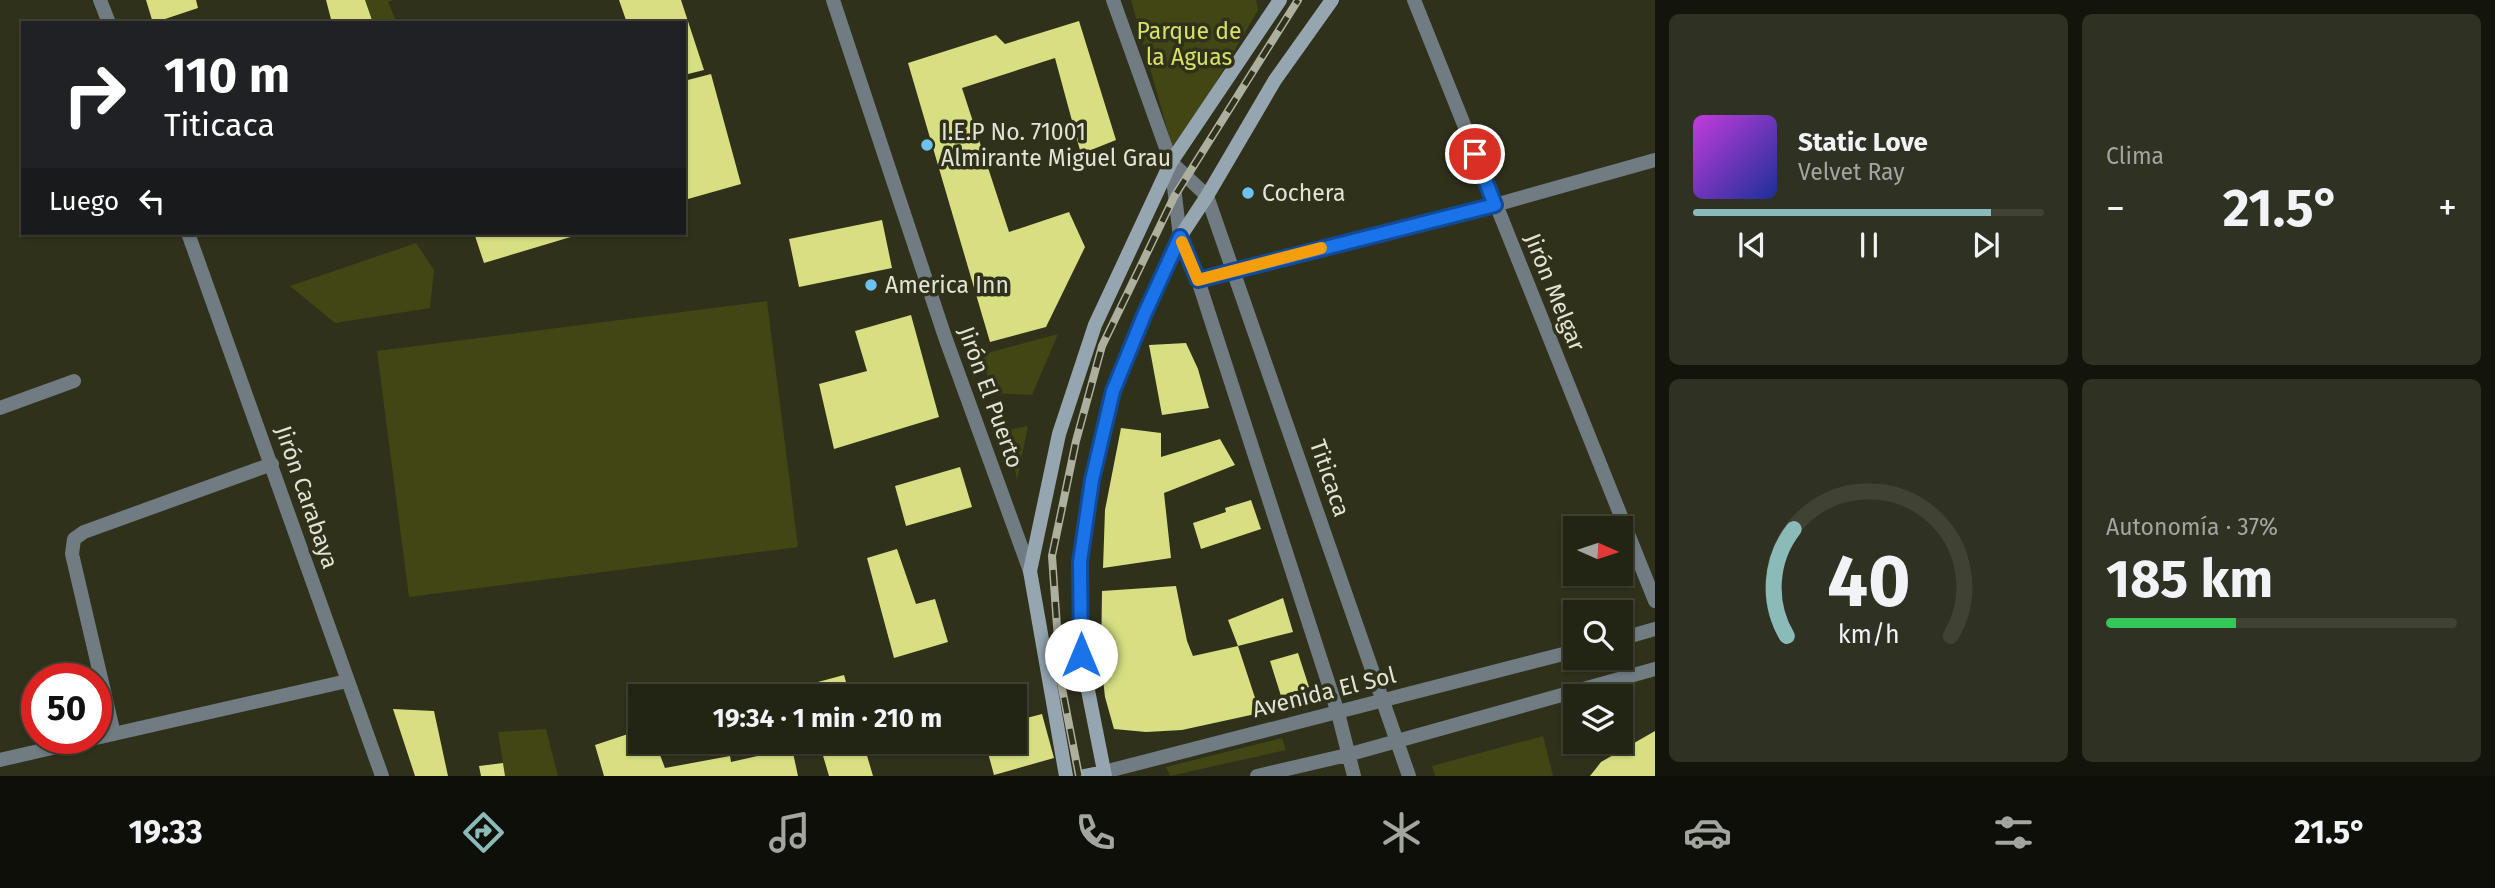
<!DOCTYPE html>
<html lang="es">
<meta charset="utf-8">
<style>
body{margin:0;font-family:"Fira Sans",sans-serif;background:#2f3122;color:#f1f3f6;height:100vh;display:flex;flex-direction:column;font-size:26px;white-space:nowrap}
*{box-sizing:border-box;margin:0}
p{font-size:23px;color:#a3a5a0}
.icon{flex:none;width:38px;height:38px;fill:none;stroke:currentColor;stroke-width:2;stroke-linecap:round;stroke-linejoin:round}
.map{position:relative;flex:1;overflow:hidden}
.side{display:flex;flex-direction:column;gap:14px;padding:14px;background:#13140b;width:840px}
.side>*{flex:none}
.top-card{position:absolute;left:21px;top:21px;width:665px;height:214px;border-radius:0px;box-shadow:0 2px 5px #0004,0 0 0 2px #404234;background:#202124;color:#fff;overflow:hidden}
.needle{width:46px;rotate:93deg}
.tools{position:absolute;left:1563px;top:516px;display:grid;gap:14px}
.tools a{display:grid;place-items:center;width:70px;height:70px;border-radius:0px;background:#232514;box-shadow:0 2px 5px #0004,0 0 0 2px #404234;font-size:35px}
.speed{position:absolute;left:21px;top:663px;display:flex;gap:14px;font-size:35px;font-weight:700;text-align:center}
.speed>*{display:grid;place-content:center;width:91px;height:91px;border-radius:50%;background:#232514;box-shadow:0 2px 5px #0004,0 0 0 2px #404234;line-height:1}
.speed .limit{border:10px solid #d22;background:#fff;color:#111}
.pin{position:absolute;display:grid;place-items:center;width:60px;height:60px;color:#fff;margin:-30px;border:4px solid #fff;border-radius:50%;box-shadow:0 2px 7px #0007}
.me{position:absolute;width:77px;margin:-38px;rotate:0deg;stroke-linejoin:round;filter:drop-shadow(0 0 5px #0008)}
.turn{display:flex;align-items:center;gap:24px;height:147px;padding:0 28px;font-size:32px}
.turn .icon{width:91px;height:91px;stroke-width:2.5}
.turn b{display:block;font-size:49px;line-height:60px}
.then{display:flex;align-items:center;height:66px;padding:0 28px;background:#0003;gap:14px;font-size:26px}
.big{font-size:52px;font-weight:700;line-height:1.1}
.side .tile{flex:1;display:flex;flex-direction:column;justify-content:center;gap:10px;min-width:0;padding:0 24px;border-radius:10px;background:#2f3122}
.side .dial{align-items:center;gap:0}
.dial svg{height:182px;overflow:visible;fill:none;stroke:#404234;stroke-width:7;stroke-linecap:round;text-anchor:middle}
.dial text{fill:#f1f3f6;stroke:none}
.song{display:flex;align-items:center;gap:21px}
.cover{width:84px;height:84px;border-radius:10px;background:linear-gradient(135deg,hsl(290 70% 55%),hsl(230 70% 35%))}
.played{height:7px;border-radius:4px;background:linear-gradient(90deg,#8bbbb9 85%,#404234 85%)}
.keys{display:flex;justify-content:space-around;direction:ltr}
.heat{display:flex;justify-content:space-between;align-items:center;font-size:38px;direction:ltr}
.charge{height:10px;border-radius:5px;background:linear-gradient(90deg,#34c759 37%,#404234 0)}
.side .tiles{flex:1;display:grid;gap:14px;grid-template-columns:repeat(2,1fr)}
.trip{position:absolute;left:628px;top:684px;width:399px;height:70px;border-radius:0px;background:#232514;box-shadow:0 2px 5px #0004,0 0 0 2px #404234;font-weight:700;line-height:70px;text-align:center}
.menu{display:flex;height:112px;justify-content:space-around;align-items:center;background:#0e0f08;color:#a3a5a0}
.menu .icon{width:49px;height:49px}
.menu .active{color:#8bbbb9}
.menu b{font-size:32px;color:#f1f3f6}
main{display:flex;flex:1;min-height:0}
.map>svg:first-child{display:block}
.green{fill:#424514}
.building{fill:#d7df82}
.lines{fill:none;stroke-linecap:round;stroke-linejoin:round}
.minor{stroke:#707b82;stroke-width:14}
.tertiary{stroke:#707b82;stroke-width:14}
.secondary{stroke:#95a6b1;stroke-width:14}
.rail-casing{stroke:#aeb09f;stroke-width:8}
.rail{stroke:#2f311b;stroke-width:5;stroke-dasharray:16;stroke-linecap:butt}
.route-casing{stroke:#114b97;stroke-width:18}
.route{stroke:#1a73e8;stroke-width:12}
.slow{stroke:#f59e0b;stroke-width:12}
.poi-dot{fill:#6ac3f1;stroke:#2f311b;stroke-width:2.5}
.labels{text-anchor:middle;stroke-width:7;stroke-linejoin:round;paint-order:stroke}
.park-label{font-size:23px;fill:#d8e166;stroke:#2f311b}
.poi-label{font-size:23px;fill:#e2e4d6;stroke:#2f311b;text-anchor:start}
.street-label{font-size:23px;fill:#e2e4d6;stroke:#2f311b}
</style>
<main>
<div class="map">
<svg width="1655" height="776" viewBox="0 0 1655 776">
<rect width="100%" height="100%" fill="#2f311b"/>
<path class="green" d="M 365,0 L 393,0 L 388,2 L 397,23 L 373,23 Z
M 1131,0 L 1256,0 L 1258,10 L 1174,154 Z
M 416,243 L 434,270 L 430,308 L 335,323 L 290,286 Z
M 767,301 L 798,547 L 409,597 L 377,351 Z
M 1058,334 L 1032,395 L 991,393 L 983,354 Z
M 1028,426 L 1017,480 L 1007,430 Z
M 546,729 L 558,776 L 505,776 L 498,732 Z
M 1543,736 L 1553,776 L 1435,776 L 1432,766 Z
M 1282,738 L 1286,750 L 1170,776 L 1166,767 Z"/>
<path class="building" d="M 146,0 L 196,0 L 198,8 L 153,23 Z
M 326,0 L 365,0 L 373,23 L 332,23 Z
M 619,0 L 681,0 L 704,70 L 684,75 L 684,23 L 627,23 Z
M 1079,21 L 1116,140 L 1081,154 L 1055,58 L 962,88 L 1009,232 L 1069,212 L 1085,247 L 1046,327 L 990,342 L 908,63 L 996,35 L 1005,44 Z
M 711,74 L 741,184 L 688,199 L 684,187 L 684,81 Z
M 882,220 L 892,268 L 799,287 L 789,239 Z
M 474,233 L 584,233 L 484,263 Z
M 911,315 L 939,417 L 834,449 L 819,384 L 867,371 L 855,331 Z
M 1186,343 L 1198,369 L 1209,408 L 1162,415 L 1149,345 Z
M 1121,428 L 1161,433 L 1161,457 L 1220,439 L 1235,465 L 1164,493 L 1171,558 L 1103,568 L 1105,510 Z
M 960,467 L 972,507 L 906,526 L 895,486 Z
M 1251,500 L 1261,529 L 1201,549 L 1193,523 L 1226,512 L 1225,508 Z
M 897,549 L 916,604 L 935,599 L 948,642 L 894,658 L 867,558 Z
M 1176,586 L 1187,641 L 1193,656 L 1238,646 L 1228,620 L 1283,598 L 1293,632 L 1238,646 L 1260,713 L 1182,730 L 1146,732 L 1114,729 L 1105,697 L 1101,662 L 1102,591 Z
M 1298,653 L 1309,687 L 1281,696 L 1270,661 Z
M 844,675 L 850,696 L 806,696 L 803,686 Z
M 393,709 L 434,711 L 448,776 L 415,776 Z
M 1042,714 L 1054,758 L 994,775 L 985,742 L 1015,742 L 1015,721 Z
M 640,730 L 640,742 L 655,742 L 665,768 L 730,756 L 731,762 L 792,748 L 798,776 L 604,776 L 595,745 Z
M 1655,731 L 1655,776 L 1590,776 L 1601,762 Z
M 819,742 L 863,742 L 873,776 L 829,776 Z
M 503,763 L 505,776 L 481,776 L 479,766 Z"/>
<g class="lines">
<path class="minor" d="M 100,0 L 109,23
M 1414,0 L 1655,601
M 188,233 L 382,776
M 1198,280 L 1495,205 L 1655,160
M 0,408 L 74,381
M 114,734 L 72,554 L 74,539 L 84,532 L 272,464
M 96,738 L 347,681
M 0,760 L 95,738"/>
<path class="tertiary" d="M 833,0 L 945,337 L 1030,571
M 1113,0 L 1171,162 L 1180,237 L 1198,280 L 1338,713 L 1354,776
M 1171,162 L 1207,196 L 1409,776
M 1620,639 L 1655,629
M 1104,772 L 1575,651
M 1257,776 L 1347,755 L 1655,669"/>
<path class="secondary" d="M 1066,776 L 1030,571 L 1059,434 L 1095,325 L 1171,162 L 1280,0
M 1084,776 L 1104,772
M 1105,776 L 1081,655 L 1080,562 L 1092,480 L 1113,391 L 1145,313 L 1180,237 L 1207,196 L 1275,80 L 1332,0"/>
<g class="rail-casing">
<path id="rail" d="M 1079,776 L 1061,683 L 1052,556 L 1076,441 L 1102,346 L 1174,197 L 1298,0"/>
</g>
<use href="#rail" class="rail"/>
</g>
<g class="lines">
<g class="route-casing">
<path id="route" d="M 1081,655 L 1080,562 L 1092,480 L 1113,391 L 1145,313 L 1180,237 L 1198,280 L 1495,205 L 1475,154"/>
</g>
<use href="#route" class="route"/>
<path class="slow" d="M 1182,242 L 1198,280 L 1321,248"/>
</g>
<g class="poi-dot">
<circle cx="927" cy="145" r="7"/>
<circle cx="1248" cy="193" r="7"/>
<circle cx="871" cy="285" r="7"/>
</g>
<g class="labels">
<g class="park-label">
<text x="1189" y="39">Parque de<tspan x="1189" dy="26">la Aguas</tspan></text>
</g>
<g class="poi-label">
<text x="941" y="140">I.E.P No. 71001<tspan x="941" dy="26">Almirante Miguel Grau</tspan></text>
<text x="1262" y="201">Cochera</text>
<text x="885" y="293">America Inn</text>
</g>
<g class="street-label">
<text transform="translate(1555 292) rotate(68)" y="8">Jirón Melgar</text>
<text transform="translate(991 397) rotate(70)" y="8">Jirón El Puerto</text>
<text transform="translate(1330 478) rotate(71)" y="8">Titicaca</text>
<text transform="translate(307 497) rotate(71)" y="8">Jirón Carabaya</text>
<text transform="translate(1324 692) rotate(-14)" y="8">Avenida El Sol</text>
</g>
</g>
</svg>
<div class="tools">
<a><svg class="needle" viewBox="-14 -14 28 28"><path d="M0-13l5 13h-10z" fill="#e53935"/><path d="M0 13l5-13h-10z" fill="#a3a5a0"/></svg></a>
<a><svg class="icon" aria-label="search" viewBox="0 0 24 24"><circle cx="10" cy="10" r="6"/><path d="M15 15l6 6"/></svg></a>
<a><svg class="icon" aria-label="layers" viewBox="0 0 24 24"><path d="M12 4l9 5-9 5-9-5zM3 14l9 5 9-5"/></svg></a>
</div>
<div class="speed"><div class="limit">50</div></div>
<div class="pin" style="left:1475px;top:154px;background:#d93025"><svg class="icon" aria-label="arrive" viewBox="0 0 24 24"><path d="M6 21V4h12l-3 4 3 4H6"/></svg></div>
<svg class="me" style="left:1081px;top:655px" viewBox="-20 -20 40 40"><circle r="19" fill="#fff"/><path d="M0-13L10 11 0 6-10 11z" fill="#1a73e8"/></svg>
<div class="trip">19:34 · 1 min · 210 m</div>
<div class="top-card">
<div class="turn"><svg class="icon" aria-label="right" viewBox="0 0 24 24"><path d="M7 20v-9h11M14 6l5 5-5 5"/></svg><div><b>110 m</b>Titicaca</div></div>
<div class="then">Luego<svg class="icon" aria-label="left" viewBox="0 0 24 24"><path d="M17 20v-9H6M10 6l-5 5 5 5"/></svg></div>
</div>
</div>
<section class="side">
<div class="tiles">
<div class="tile">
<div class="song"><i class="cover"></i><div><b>Static Love</b><p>Velvet Ray</p></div></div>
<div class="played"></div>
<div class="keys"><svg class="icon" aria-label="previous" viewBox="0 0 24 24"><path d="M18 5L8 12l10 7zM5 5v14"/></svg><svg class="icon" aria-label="pause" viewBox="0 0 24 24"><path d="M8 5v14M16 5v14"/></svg><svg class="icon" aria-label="next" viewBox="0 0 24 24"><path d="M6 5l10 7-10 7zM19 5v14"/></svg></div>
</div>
<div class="tile"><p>Clima</p>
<div class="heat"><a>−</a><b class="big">21.5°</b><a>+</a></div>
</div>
<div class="tile dial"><svg viewBox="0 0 100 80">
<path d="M14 69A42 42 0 1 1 86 69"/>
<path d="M14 69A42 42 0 0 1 17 22" stroke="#8bbbb9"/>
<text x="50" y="56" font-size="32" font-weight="700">40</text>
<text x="50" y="72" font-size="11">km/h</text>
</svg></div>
<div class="tile"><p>Autonomía · 37%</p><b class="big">185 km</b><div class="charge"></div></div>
</div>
</section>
</main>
<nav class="menu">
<b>19:33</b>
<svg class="icon active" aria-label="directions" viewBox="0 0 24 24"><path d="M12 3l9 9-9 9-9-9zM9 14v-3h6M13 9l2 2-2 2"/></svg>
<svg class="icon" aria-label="music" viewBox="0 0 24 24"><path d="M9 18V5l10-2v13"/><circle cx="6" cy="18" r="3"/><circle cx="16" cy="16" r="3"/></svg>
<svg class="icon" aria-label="phone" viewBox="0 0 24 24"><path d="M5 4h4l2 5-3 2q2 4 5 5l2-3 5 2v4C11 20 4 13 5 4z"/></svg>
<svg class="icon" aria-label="climate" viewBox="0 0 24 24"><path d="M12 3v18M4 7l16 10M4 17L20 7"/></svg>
<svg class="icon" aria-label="car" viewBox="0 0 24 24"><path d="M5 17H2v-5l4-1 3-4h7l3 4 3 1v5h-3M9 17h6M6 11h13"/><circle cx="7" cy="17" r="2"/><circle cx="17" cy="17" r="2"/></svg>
<svg class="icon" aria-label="filters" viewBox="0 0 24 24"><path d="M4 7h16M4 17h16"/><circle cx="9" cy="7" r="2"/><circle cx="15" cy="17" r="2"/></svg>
<b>21.5°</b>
</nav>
